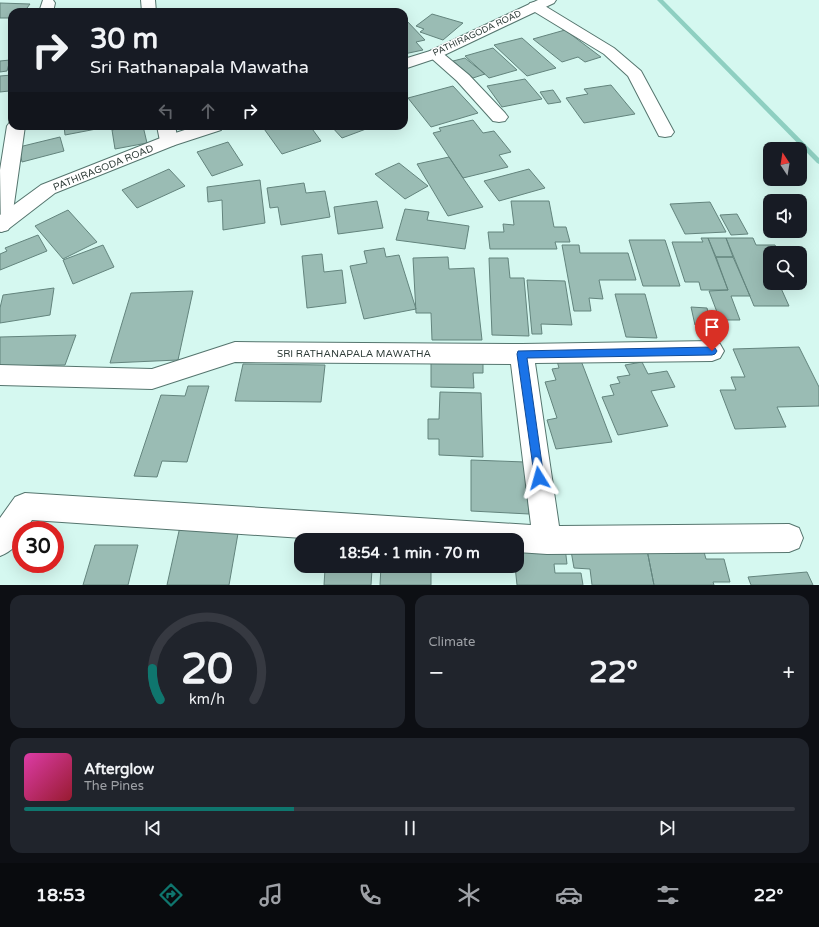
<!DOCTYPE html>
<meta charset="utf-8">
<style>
body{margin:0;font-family:"Varela Round",sans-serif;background:#20242c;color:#f1f3f6;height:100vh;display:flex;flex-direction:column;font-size:15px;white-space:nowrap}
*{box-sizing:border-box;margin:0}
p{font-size:13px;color:#9ea1a6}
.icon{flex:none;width:22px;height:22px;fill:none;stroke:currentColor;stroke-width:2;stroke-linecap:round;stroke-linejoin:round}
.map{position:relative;height:585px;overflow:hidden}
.drawer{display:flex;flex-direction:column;gap:10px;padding:10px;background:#0d0f14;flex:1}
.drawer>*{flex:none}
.hud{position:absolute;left:8px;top:8px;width:400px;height:122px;border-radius:12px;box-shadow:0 4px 16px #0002;background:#171b24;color:#f1f3f6;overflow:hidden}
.needle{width:26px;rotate:348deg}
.fabs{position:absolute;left:763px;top:142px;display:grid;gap:8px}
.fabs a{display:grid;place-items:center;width:44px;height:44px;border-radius:8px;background:#171b24;box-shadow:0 4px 16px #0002;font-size:20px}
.speed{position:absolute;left:12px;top:521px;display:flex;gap:8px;font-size:20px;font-weight:700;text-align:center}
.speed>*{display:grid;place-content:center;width:52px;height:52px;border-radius:50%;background:#171b24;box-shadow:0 4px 16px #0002;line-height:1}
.speed .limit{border:6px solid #d22;background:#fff;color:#111}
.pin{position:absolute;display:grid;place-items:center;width:34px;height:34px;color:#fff;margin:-41px -17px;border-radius:50% 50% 50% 0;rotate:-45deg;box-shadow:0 0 4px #0007}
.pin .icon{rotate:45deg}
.me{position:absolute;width:44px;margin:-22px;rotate:352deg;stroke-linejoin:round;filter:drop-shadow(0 0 3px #0008)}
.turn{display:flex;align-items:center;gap:14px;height:84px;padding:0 16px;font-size:18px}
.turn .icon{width:52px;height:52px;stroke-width:2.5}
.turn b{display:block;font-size:28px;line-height:34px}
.lanes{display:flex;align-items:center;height:38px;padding:0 16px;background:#0003;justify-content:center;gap:20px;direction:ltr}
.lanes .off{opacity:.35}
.big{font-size:30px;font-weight:700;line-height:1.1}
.drawer .card{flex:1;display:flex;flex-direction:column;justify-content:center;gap:6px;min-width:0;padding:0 14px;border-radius:12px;background:#20242c}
.drawer .dial{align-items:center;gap:0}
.dial svg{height:104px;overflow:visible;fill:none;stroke:#363941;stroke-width:7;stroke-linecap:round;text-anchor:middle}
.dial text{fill:#f1f3f6;stroke:none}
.song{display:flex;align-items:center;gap:12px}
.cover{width:48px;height:48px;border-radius:6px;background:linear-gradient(135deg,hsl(320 70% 55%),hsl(350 70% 35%))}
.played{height:4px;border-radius:2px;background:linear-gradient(90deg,#0f766e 35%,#363941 35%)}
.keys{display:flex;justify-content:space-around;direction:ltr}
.heat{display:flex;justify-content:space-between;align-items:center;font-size:22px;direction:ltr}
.drawer .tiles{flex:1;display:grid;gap:10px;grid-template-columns:1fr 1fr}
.card:last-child{grid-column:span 2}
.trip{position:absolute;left:294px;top:533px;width:230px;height:40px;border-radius:12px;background:#171b24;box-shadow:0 4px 16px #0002;font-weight:700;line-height:40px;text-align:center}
.dock{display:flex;height:64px;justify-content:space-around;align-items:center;background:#090b0e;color:#9ea1a6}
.dock .icon{width:28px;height:28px}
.dock .on{color:#0f766e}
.dock b{font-size:18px;color:#f1f3f6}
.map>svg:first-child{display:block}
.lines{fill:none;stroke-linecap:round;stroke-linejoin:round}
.stream{fill:#8ecfc1;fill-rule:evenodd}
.building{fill:#9abcb4;stroke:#63847d}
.minor-casing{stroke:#55756e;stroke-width:2}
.tertiary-casing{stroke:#55756e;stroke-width:2}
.minor{fill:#fff;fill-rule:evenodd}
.tertiary{fill:#fff;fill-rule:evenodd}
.route{fill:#1a73e8;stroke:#114b97}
.labels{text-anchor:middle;stroke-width:3;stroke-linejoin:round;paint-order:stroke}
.far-street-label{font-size:9px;fill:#2c3a36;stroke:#fff}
.street-label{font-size:10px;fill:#2c3a36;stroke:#fff}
</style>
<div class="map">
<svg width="819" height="585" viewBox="0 0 819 585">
<rect width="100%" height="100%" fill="#d5f8f0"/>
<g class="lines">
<path class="stream" d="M 657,0 L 663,0 L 819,158 L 819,164 L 817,163 Z"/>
</g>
<path class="building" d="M 0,3 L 30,4 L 24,12 L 12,12 L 12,18 L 0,18 Z
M 432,14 L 463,23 L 443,40 L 420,32 L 424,29 L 416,26 Z
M 404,20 L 406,20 L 425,40 L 416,42 L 423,50 L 404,54 Z
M 565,30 L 601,57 L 585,62 L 578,57 L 562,62 L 533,39 Z
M 522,38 L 556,68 L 527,76 L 494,45 Z
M 493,48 L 517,70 L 489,78 L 465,56 Z
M 465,58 L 485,74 L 473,78 L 453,61 Z
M 10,60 L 7,71 L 0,72 L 0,61 Z
M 12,75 L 9,91 L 0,92 L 0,76 Z
M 525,79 L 542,99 L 502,107 L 487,86 Z
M 611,85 L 635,114 L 584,123 L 566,98 L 588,94 L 584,89 Z
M 453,86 L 478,113 L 431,127 L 408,98 Z
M 553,90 L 561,102 L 548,104 L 540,92 Z
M 473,120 L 483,133 L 494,131 L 511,152 L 499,155 L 508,167 L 463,178 L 433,133 L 441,131 L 439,128 Z
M 64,126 L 112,126 L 65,135 Z
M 132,126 L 143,126 L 147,143 L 115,149 L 112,130 Z
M 262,126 L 310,126 L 321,141 L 282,154 Z
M 331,126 L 374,126 L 342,138 Z
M 60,137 L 64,151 L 22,162 L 19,147 Z
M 228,142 L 243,165 L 212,176 L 197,152 Z
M 449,157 L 463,178 L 483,207 L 448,216 L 417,164 Z
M 399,163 L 428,186 L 405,199 L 375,174 Z
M 169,169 L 185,186 L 137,208 L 122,190 Z
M 529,169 L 545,188 L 499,201 L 484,181 Z
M 260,180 L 265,223 L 223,230 L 222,200 L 208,202 L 207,187 Z
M 304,183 L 306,193 L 325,191 L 330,217 L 281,225 L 278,207 L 270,208 L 267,188 Z
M 377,201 L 383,228 L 338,234 L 334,207 Z
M 511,201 L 549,201 L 554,227 L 566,227 L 570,242 L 555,242 L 557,249 L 490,249 L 488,232 L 504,232 L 503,224 L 514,225 Z
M 710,202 L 726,232 L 685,234 L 670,204 Z
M 405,209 L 429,212 L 427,220 L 469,226 L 465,249 L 396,240 Z
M 68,210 L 97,242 L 63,259 L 35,226 Z
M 737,214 L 748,234 L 731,235 L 720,215 Z
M 38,235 L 47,251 L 0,270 L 0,254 L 7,251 L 5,248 Z
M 701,238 L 708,238 L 728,290 L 701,290 L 699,282 L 685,282 L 672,242 L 703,242 Z
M 708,238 L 726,238 L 733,257 L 716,257 Z
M 726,238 L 753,238 L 756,245 L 775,245 L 779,253 L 770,253 L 770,283 L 793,283 L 795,286 L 780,286 L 789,306 L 754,306 Z
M 629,240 L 665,240 L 680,286 L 643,286 Z
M 103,245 L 114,267 L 73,284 L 63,260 Z
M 562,245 L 579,245 L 580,253 L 628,253 L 636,280 L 599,280 L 603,299 L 589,298 L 591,311 L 574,311 Z
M 384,248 L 386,257 L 399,255 L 416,309 L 364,319 L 350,266 L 367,263 L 364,251 Z
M 322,254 L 324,272 L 342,270 L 346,303 L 307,308 L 302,256 Z
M 448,257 L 449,269 L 474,268 L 482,340 L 432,340 L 431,313 L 416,313 L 413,258 Z
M 716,257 L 733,257 L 750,296 L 731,296 L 740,320 L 720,320 L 709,291 L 728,290 Z
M 489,258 L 508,258 L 510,278 L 524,278 L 529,336 L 492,335 Z
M 527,280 L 565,281 L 572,325 L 541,324 L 542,334 L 532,334 Z
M 54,288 L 50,315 L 0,323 L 0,308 L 3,295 Z
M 193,291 L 178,360 L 110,363 L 131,293 Z
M 615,294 L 645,294 L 657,338 L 626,337 Z
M 691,307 L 707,308 L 711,325 L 695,325 Z
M 76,335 L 65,365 L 0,366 L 0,337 Z
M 799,347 L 819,387 L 819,406 L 777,407 L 786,427 L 735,429 L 720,390 L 736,390 L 731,377 L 745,377 L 733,349 Z
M 431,356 L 483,358 L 483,373 L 473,373 L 474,388 L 431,387 Z
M 580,358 L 612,442 L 556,449 L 547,420 L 557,418 L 545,382 L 556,380 L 552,369 L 559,368 L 557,361 Z
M 642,362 L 648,374 L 667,371 L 675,387 L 651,391 L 668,426 L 618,435 L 602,397 L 614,395 L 610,385 L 620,383 L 617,377 L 630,375 L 625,365 Z
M 243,364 L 325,365 L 321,402 L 235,401 Z
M 188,386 L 209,386 L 187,462 L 162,461 L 157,477 L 134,476 L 161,395 L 185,396 Z
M 440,392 L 481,393 L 483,457 L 439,455 L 439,439 L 428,439 L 428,419 L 439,419 Z
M 471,460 L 525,462 L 529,514 L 471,511 Z
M 181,522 L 240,522 L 229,585 L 167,585 Z
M 95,545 L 138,545 L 128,585 L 83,585 Z
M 570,545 L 646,545 L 654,585 L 592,585 L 590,569 L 574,568 Z
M 646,545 L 702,545 L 706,559 L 724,559 L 730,582 L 713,582 L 714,585 L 654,585 Z
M 517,547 L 565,547 L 567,564 L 554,564 L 555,573 L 581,573 L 583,585 L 517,585 L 515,566 L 517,566 Z
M 381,566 L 431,566 L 431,585 L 380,585 Z
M 325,569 L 372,569 L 371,585 L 324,585 Z
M 807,572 L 813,585 L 751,585 L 748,577 Z"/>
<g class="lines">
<g class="minor-casing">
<path id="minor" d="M 43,0 L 53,0 L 55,3 L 53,12 L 39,12 Z
M 141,0 L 155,0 L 156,12 L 142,12 Z
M 535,2 L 540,3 L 614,48 L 641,71 L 674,132 L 671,136 L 665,137 L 659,136 L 628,76 L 604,54 L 530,9 L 528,6 L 530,3 Z
M 435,49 L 440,51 L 469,75 L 505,113 L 508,117 L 505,121 L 499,122 L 493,121 L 457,81 L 430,57 L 427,54 L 430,51 Z
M 10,122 L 12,122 L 12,126 L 25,126 L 11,225 L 8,230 L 1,232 L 0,170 L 7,126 Z
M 157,126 L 175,126 L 178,141 L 175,145 L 169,146 L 163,145 L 160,141 Z
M 712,341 L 720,344 L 724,351 L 720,358 L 712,361 L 535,363 L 559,526 L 789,524 L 799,528 L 803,538 L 799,548 L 789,552 L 547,554 L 517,552 L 517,540 L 333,540 L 32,520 L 25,530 L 21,530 C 21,543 11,552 0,556 L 0,518 L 15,497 L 25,493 L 531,525 L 511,364 L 235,362 L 152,389 L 0,385 L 0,365 L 152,369 L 235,342 L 522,344 Z"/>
</g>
<g class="tertiary-casing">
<path id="tertiary" d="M 538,0 L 556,0 L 554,3 L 440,57 L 404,69 L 404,59 L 430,51 Z
M 197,126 L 224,126 L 221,130 L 175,145 L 55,193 L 7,230 L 0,232 L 0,215 L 41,185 L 163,137 Z"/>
</g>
<use href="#minor" class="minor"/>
<use href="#tertiary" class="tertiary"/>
</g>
<path class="route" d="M 712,347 L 715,348 L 717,351 L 715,354 L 712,355 L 527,358 L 544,478 L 543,481 L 539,483 L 535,481 L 517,354 L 518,351 Z"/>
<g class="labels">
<g class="far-street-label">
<text transform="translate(477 33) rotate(-25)" y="3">PATHIRAGODA ROAD</text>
</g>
<g class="street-label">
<text transform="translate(103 167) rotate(-22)" y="4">PATHIRAGODA ROAD</text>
<text x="354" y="357">SRI RATHANAPALA MAWATHA</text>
</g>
</g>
</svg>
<div class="fabs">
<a><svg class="needle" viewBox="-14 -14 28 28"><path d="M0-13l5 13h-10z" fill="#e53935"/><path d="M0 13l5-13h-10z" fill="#9ea1a6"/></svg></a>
<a><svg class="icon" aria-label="sound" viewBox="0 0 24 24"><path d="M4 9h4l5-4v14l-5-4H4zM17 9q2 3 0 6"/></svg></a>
<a><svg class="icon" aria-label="search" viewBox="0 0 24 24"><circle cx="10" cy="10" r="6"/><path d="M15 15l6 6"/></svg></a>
</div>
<div class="speed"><div class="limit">30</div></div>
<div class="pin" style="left:712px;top:351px;background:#d93025"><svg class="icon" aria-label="arrive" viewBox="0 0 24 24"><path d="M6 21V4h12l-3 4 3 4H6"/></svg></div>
<svg class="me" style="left:539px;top:478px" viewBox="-20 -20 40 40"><path d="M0-17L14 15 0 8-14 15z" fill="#1a73e8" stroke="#fff" stroke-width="4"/></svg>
<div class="trip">18:54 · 1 min · 70 m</div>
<div class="hud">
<div class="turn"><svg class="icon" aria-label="right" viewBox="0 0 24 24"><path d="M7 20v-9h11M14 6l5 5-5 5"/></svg><div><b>30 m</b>Sri Rathanapala Mawatha</div></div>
<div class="lanes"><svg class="icon off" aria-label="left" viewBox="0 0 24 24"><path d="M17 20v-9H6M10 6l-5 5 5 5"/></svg><svg class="icon off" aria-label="ahead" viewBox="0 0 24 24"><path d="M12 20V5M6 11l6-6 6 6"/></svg><svg class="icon" aria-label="right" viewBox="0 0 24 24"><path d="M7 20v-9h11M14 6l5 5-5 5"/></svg></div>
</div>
</div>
<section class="drawer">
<div class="tiles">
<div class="card dial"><svg viewBox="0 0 100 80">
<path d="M14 69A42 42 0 1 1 86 69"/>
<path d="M14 69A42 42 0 0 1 8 45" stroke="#0f766e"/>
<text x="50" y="56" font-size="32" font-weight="700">20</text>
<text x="50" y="72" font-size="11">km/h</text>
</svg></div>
<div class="card"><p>Climate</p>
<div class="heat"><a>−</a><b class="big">22°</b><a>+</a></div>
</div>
<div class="card">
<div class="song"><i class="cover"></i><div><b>Afterglow</b><p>The Pines</p></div></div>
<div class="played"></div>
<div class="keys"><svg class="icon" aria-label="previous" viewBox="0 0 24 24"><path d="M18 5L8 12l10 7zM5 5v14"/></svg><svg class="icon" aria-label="pause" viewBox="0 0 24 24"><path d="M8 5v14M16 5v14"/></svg><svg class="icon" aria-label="next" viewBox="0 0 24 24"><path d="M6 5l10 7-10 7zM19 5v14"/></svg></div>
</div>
</div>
</section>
<nav class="dock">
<b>18:53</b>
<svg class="icon on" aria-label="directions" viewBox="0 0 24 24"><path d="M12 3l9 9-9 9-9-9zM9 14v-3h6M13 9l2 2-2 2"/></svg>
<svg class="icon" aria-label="music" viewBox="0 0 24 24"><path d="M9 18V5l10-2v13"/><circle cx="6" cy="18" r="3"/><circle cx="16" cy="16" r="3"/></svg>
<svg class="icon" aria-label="phone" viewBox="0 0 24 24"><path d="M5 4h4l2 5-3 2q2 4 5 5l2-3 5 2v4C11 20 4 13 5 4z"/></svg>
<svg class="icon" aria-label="climate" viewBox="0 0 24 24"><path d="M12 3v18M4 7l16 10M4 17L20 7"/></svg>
<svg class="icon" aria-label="car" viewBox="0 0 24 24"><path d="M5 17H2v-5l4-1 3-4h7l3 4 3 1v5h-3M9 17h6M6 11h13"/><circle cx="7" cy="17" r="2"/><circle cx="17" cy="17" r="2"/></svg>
<svg class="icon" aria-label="filters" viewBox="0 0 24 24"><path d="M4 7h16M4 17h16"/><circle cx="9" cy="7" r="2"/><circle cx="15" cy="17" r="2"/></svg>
<b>22°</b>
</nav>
